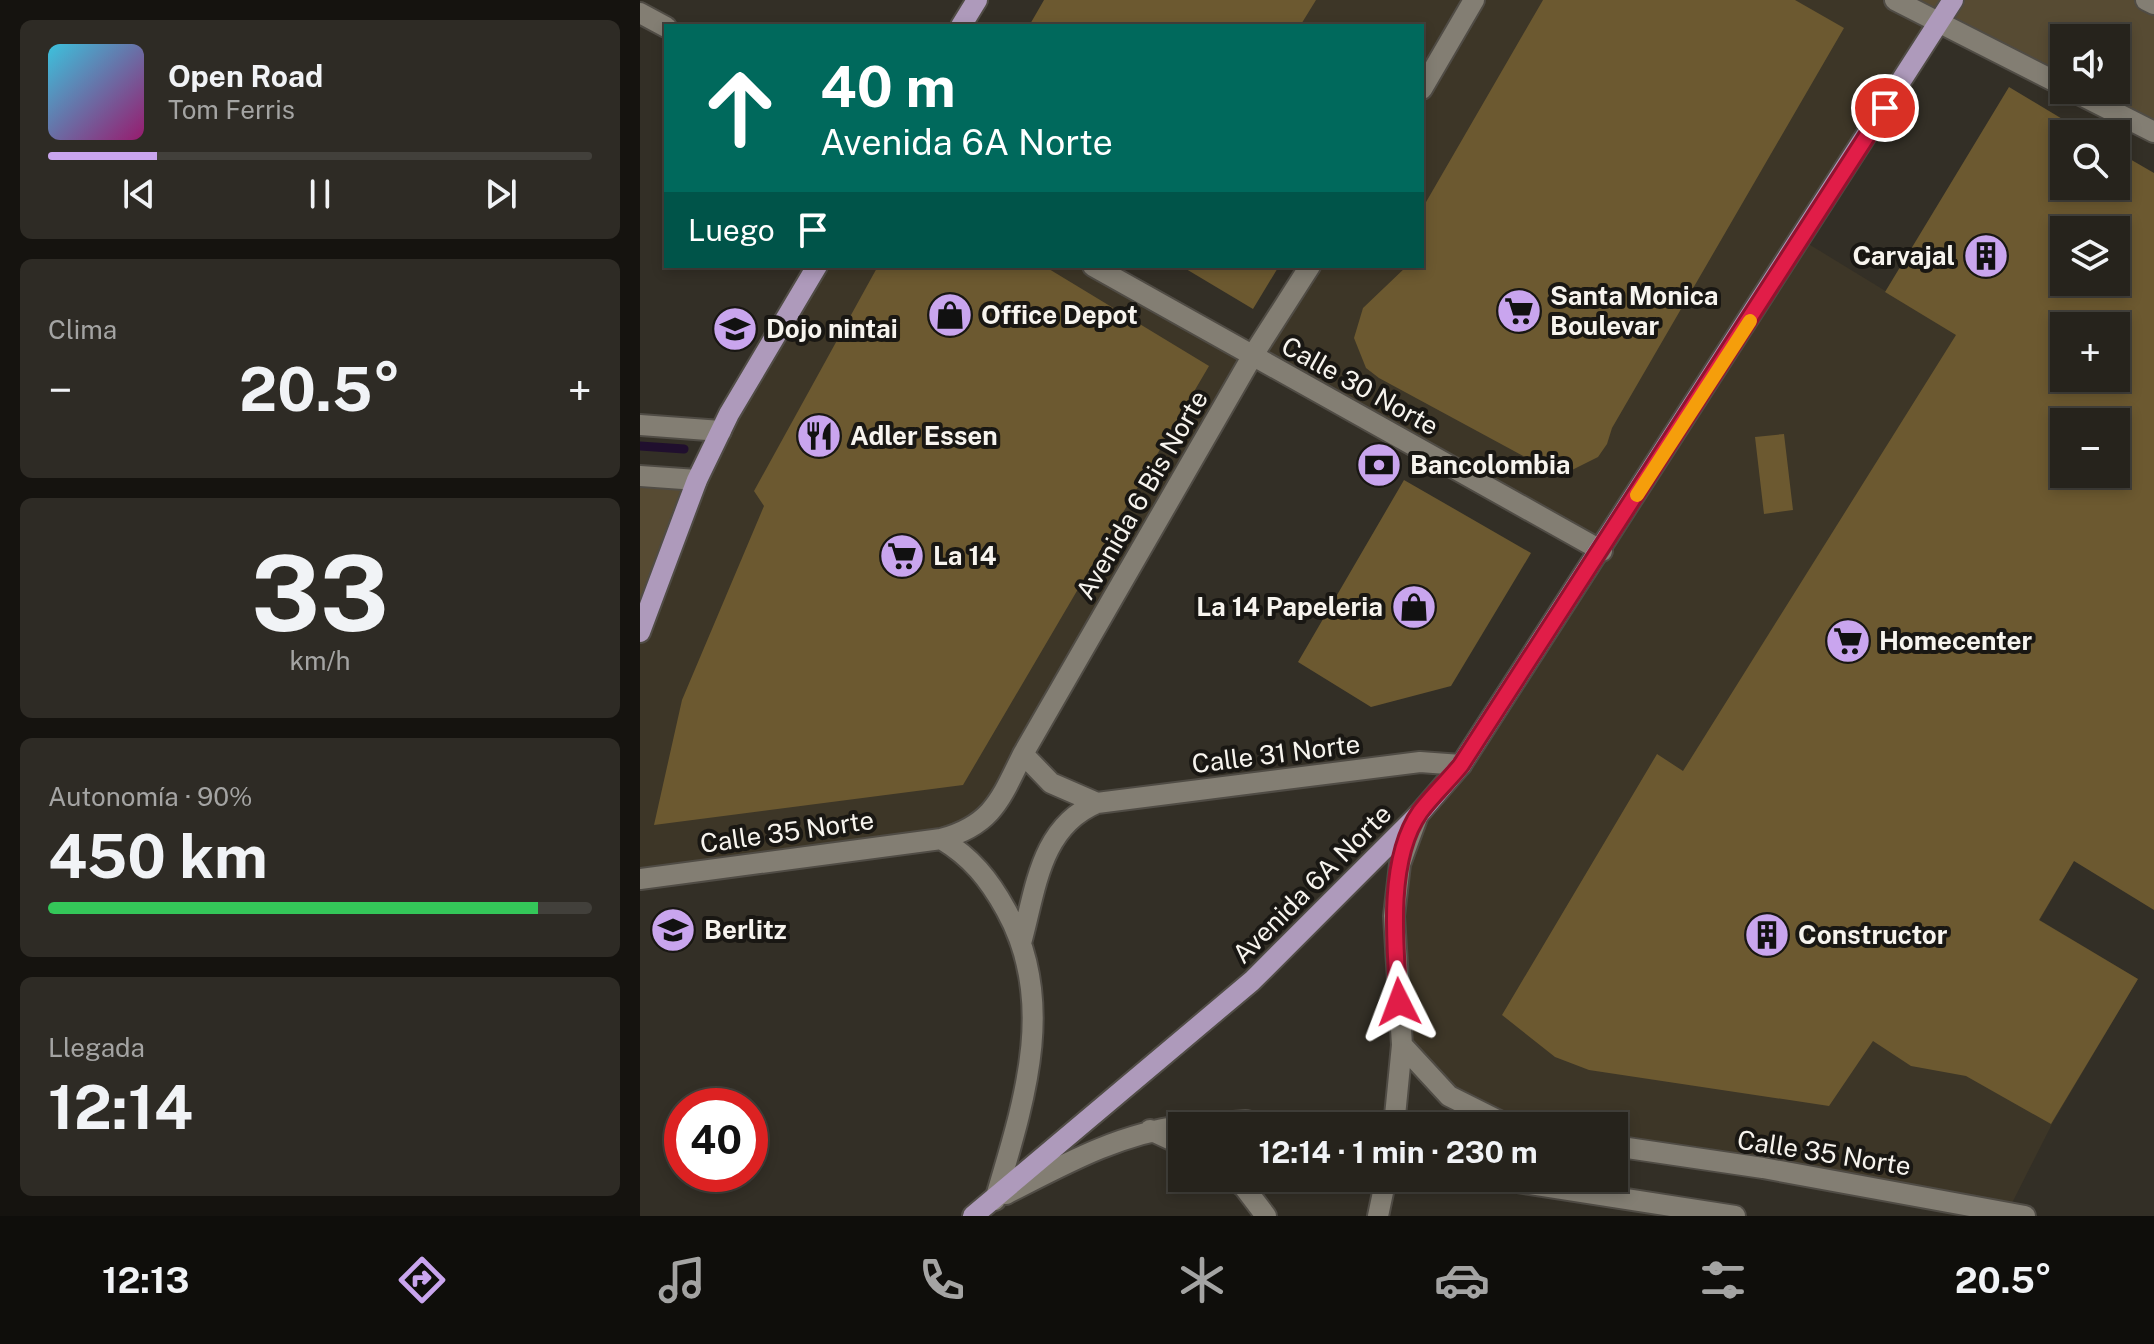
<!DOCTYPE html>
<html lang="es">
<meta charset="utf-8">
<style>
body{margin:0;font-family:"Public Sans",sans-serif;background:#2e2b25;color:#f1f3f6;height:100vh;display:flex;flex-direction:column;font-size:30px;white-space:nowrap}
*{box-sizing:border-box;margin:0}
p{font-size:26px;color:#a4a4a3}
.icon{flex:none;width:44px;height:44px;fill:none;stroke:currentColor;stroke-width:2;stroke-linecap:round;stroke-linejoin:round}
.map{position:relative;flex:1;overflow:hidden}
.side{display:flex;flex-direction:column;gap:20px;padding:20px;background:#15130f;width:640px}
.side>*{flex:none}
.top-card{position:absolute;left:24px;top:24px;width:760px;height:244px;border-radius:0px;box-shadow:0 4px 12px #0003,0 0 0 2px #42403b;background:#00695c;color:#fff;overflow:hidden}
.controls{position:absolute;left:1410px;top:24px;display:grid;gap:16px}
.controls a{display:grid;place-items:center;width:80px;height:80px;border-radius:0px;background:#26231c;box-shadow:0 4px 12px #0003,0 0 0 2px #42403b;font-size:40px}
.speed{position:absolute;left:24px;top:1088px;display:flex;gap:16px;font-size:40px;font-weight:700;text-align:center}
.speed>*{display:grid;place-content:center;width:104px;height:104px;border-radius:50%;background:#26231c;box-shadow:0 4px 12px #0003,0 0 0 2px #42403b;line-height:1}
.speed .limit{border:12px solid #d22;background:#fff;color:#111}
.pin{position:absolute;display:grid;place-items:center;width:68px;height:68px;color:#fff;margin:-34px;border:4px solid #fff;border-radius:50%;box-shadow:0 2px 8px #0007}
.me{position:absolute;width:88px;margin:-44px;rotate:357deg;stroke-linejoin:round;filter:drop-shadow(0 0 6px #0008)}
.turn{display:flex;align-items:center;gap:28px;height:168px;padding:0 24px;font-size:36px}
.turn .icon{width:104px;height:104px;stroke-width:2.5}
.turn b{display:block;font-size:56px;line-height:68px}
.then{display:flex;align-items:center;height:76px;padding:0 24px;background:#0003;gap:16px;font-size:30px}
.big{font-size:60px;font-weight:700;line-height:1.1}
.side .tile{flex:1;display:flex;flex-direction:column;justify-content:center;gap:12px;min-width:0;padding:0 28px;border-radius:12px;background:#2e2b25}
.side .dial{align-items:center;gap:0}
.dial b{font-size:104px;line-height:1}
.song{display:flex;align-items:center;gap:24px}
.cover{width:96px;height:96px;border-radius:12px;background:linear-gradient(135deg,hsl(190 70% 55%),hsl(320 70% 35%))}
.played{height:8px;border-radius:4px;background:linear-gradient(90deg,#c9a5ee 20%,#42403b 20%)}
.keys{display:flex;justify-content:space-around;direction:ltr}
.heat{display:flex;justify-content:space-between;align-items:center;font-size:44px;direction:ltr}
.charge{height:12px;border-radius:6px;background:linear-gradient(90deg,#34c759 90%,#42403b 0)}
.trip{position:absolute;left:528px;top:1112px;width:460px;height:80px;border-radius:0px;background:#26231c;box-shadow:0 4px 12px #0003,0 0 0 2px #42403b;font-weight:700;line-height:80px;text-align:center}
.tab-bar{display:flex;height:128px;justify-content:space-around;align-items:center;background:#0f0e0b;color:#a4a4a3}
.tab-bar .icon{width:56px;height:56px}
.tab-bar .active{color:#c9a5ee}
.tab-bar b{font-size:36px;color:#f1f3f6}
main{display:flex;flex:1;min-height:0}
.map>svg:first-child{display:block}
.built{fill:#3d3627;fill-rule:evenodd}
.green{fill:#574b33}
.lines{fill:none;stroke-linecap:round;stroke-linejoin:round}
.stream{stroke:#200f2e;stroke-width:9}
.building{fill:#6c5930;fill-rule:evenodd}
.minor-casing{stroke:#504c45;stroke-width:24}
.major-casing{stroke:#504c45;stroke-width:24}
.minor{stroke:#837e73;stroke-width:20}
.major{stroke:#ae9abb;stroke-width:20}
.route-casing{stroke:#92132f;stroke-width:20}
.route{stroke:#e11d48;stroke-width:14}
.slow{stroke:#f59e0b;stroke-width:14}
.labels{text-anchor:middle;stroke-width:8;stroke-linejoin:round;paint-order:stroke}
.poi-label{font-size:26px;font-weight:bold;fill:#f7f4ee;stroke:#191713;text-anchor:start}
.street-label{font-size:26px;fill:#f7f4ee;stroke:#191713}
</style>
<main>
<section class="side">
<div class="tile">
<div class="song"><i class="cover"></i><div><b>Open Road</b><p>Tom Ferris</p></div></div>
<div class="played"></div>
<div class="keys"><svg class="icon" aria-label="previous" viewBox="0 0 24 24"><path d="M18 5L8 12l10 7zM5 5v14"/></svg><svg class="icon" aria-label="pause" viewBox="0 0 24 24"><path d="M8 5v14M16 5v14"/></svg><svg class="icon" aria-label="next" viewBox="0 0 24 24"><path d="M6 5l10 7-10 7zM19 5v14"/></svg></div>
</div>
<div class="tile"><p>Clima</p>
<div class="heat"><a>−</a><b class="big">20.5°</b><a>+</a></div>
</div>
<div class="tile dial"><b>33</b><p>km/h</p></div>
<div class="tile"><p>Autonomía · 90%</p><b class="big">450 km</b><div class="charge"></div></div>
<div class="tile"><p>Llegada</p><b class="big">12:14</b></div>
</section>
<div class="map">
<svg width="1514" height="1216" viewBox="0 0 1514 1216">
<rect width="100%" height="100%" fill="#332f26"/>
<path class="built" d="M 549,0 L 1255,0 L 1300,23 L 1162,240 L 1401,386 L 1424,378 L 1476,378 L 1514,395 L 1434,861 L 1400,920 L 1498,979 L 1412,1124 L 1368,1211 L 974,1146 L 974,1126 L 869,1126 L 840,1114 L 762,1045 L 754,916 L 778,815 L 962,551 L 613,355 L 341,823 L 0,879 L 0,632 L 57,480 L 177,266 L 453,266 L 612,355 L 670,266 L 782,266 L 782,26 L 594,26 ZM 1424,422 L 1476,422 L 1476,474 L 1424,474 Z"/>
<path class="green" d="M 1255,0 L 1506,0 L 1514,4 L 1514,132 L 1431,90 L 1476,90 L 1476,38 L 1424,38 L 1424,86 Z
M 0,476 L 57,480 L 0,632 Z"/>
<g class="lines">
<path class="stream" d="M 0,446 L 44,449"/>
</g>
<path class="building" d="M 404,0 L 676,0 L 660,26 L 389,26 Z
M 903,0 L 1155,0 L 1204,28 L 972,428 L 967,444 L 958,457 L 930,471 L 898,464 L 739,378 L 726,368 L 714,338 L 723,308 L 767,266 L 782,266 L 782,209 Z
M 1369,87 L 1424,120 L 1424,186 L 1476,186 L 1476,151 L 1514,173 L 1514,910 L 1434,861 L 1399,920 L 1498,979 L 1411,1124 L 1326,1076 L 1271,1066 L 1233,1041 L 1189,1106 L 949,1070 L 915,1057 L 862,1015 L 1017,754 L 1043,771 L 1316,335 L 1245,292 ZM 1424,230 L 1476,230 L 1476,282 L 1424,282 ZM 1424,326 L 1476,326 L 1476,378 L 1424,378 ZM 1424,422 L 1476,422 L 1476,474 L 1424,474 Z
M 238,266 L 404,266 L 569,366 L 323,785 L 14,825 L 42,700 L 124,506 L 114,491 Z
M 541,266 L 639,266 L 613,309 Z
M 1144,434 L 1153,510 L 1124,514 L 1115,437 Z
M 764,480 L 891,553 L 811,686 L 731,707 L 658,662 Z"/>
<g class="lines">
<g class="minor-casing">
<path id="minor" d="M 1255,0 L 1424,86
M 1506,0 L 1514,4
M 0,13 L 26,27
M 782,89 L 834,0
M 1431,90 L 1514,132
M 453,266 L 962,551
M 0,425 L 81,431
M 0,476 L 57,480
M 383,754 L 411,783 L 457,803
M 301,839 C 331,857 349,879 366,910 C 418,1003 383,1105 355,1200
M 0,879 L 301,839 C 353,825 361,798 383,754 L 613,355 L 670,266
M 381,943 C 396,889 400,827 457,803 L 780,762 L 821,765
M 762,1045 L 809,1096 L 869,1126
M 543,1126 L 606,1121 L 630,1126
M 754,1126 L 762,1045 L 754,916 L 760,864 L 778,815
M 510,1130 L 542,1145
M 974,1146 L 1123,1168 L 1385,1216
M 592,1178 L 604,1187 L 626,1216
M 852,1178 L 1095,1216
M 366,1194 C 423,1165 478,1134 542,1126
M 738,1216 L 746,1178"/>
</g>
<g class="major-casing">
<path id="major" d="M 321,26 L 337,0
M 0,632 L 57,480 L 89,414 L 177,266
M 333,1216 L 612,981 L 778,815 L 821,765 L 1313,0"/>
</g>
<use href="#minor" class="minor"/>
<use href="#major" class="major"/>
</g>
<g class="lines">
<g class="route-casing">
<path id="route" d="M 759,1002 C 755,947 746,860 780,812 C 792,796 808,781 821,765 L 1245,108"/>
</g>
<use href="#route" class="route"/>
<path class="slow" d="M 997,495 L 1110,321"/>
</g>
<defs>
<g id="building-disc" transform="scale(2.3)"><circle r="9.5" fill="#c9a5ee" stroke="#191713"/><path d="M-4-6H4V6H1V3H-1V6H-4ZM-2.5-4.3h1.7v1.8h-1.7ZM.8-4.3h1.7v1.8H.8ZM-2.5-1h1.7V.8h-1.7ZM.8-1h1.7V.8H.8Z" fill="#111"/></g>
<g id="supermarket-disc" transform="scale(2.3)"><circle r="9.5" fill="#c9a5ee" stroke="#191713"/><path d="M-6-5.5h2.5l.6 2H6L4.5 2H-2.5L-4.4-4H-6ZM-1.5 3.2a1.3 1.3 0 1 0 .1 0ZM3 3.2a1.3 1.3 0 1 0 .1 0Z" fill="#111"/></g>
<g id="shop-disc" transform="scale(2.3)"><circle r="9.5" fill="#c9a5ee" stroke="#191713"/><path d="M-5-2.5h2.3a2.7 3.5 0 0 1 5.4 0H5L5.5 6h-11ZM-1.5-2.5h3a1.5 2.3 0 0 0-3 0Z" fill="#111"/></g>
<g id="school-disc" transform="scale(2.3)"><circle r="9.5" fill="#c9a5ee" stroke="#191713"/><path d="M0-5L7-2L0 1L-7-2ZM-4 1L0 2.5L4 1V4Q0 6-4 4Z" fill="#111"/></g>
<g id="restaurant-disc" transform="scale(2.3)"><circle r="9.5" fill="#c9a5ee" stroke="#191713"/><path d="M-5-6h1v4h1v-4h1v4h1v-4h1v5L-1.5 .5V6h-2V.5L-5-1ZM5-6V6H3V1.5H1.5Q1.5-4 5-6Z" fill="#111"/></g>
<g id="bank-disc" transform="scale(2.3)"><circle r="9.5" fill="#c9a5ee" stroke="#191713"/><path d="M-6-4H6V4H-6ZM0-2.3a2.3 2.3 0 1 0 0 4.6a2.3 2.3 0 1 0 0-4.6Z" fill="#111"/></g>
<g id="university-disc" transform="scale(2.3)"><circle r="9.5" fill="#c9a5ee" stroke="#191713"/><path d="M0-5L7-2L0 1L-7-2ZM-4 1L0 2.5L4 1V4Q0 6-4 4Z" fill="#111"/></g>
</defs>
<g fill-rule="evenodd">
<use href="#building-disc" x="1346" y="256"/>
<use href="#supermarket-disc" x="879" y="311"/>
<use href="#shop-disc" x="310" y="315"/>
<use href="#school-disc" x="95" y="329"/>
<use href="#restaurant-disc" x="179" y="436"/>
<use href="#bank-disc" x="739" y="465"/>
<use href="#supermarket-disc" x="262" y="556"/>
<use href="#shop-disc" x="774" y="607"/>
<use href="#supermarket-disc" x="1208" y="641"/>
<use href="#university-disc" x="33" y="930"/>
<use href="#building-disc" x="1127" y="935"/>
</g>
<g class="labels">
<g class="poi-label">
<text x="1315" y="265" text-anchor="end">Carvajal</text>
<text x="910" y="305">Santa Monica<tspan x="910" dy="30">Boulevar</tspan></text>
<text x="341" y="324">Office Depot</text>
<text x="126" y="338">Dojo nintai</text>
<text x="210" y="445">Adler Essen</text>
<text x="770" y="474">Bancolombia</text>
<text x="293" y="565">La 14</text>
<text x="743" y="616" text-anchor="end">La 14 Papeleria</text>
<text x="1239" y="650">Homecenter</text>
<text x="64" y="939">Berlitz</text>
<text x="1158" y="944">Constructor</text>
</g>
<g class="street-label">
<text transform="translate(720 386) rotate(29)" y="9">Calle 30 Norte</text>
<text transform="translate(502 495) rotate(-60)" y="9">Avenida 6 Bis Norte</text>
<text transform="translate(636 754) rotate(-7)" y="9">Calle 31 Norte</text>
<text transform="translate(147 832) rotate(-8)" y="9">Calle 35 Norte</text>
<text transform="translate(672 884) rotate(-45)" y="9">Avenida 6A Norte</text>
<text transform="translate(1184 1153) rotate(9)" y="9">Calle 35 Norte</text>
</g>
</g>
</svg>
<div class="controls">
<a><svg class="icon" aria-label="sound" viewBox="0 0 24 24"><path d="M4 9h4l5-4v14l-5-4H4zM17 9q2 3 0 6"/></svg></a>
<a><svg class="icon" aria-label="search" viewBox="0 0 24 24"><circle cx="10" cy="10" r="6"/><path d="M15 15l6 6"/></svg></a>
<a><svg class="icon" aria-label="layers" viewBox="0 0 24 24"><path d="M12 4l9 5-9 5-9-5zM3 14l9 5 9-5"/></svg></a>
<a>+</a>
<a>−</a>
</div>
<div class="speed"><div class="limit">40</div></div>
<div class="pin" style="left:1245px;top:108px;background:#d93025"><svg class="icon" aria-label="arrive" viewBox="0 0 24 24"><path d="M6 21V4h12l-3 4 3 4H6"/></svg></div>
<svg class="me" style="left:759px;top:1002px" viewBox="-20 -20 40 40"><path d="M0-17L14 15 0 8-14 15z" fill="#e11d48" stroke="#fff" stroke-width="4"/></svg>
<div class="trip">12:14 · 1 min · 230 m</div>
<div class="top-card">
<div class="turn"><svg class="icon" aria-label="ahead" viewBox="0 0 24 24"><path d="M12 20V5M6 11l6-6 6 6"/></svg><div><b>40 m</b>Avenida 6A Norte</div></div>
<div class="then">Luego<svg class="icon" aria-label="arrive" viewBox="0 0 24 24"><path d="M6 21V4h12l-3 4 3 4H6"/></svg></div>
</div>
</div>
</main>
<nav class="tab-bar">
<b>12:13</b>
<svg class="icon active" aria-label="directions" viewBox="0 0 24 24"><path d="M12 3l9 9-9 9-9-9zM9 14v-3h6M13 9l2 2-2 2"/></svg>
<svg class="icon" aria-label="music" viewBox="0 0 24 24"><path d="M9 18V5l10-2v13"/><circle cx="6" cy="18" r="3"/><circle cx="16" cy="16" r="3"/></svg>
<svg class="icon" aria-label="phone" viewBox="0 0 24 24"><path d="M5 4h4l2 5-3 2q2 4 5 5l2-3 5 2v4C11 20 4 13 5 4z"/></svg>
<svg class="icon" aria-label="climate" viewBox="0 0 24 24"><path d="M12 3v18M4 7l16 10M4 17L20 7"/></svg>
<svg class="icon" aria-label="car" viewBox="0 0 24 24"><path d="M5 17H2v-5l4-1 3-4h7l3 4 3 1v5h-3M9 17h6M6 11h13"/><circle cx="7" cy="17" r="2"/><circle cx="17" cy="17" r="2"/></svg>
<svg class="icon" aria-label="filters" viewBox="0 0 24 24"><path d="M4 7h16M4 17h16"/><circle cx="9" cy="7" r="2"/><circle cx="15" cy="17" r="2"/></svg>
<b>20.5°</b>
</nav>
